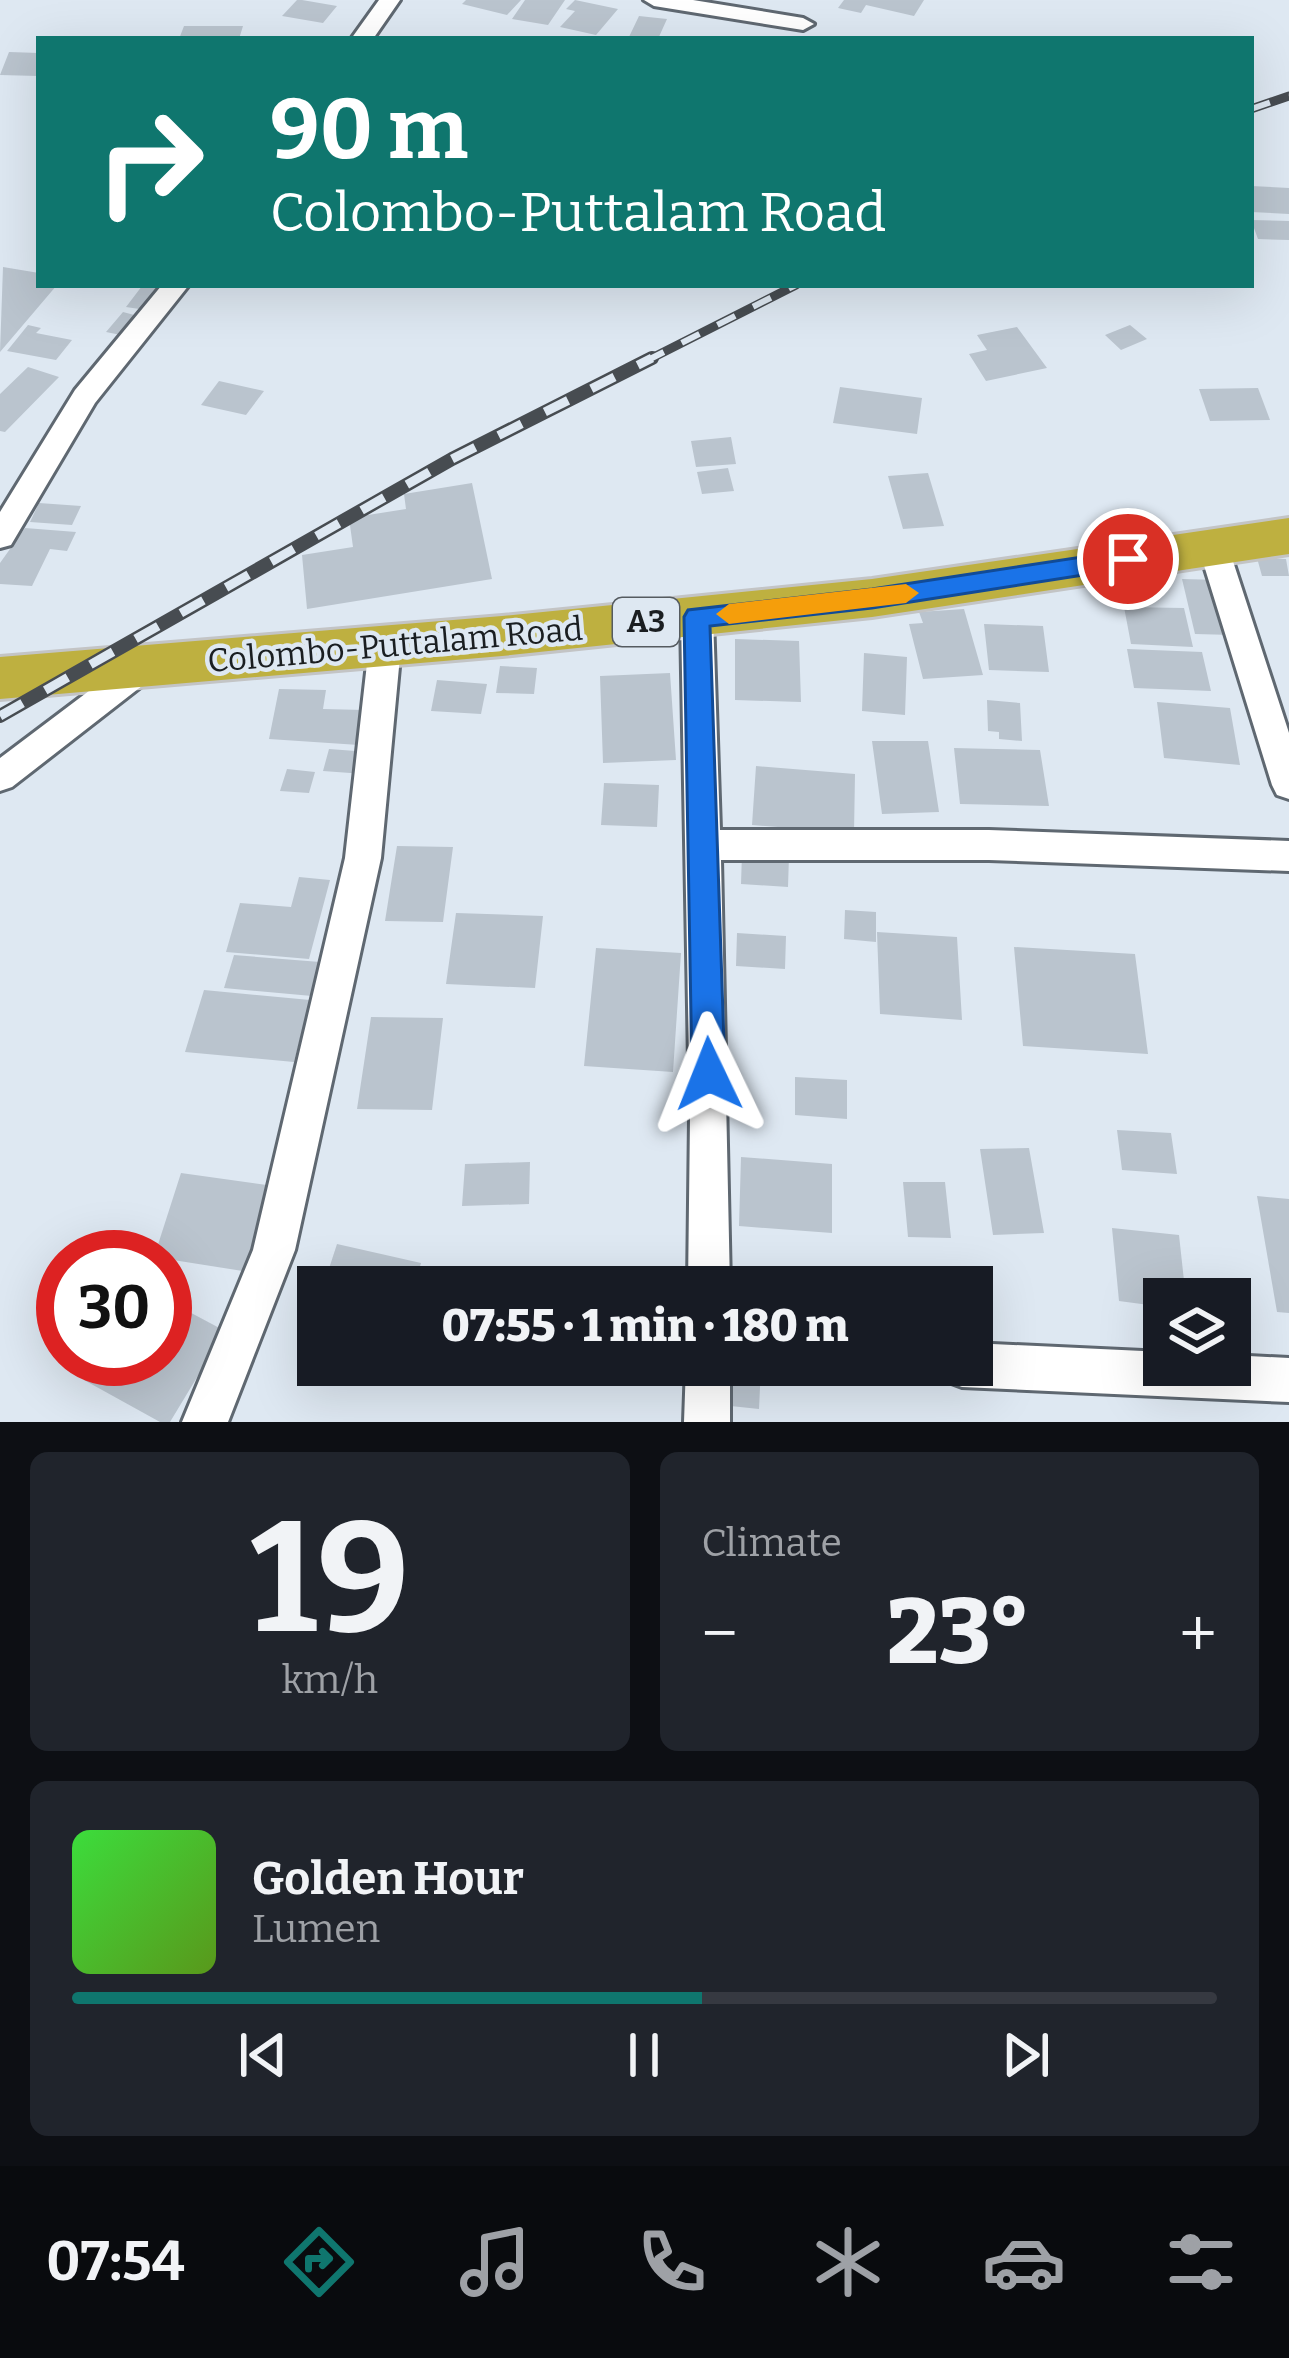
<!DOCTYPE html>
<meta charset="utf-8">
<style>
body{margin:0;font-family:Bitter,serif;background:#20242c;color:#f1f3f6;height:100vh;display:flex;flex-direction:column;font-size:45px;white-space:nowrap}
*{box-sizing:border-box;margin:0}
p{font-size:39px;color:#9ea1a6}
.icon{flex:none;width:66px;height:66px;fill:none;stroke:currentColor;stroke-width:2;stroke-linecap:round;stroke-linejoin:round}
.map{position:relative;height:1422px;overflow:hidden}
.drawer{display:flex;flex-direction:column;gap:30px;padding:30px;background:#0d0f14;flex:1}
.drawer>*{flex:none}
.top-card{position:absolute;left:36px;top:36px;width:1218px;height:252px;border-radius:0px;box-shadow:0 12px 48px #0002;background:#0f766e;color:#fff;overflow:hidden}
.fabs{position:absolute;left:1143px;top:1278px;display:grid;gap:24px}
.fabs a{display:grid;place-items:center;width:108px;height:108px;border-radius:0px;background:#171b24;box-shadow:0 12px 48px #0002;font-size:60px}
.speed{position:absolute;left:36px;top:1230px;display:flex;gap:24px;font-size:60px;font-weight:700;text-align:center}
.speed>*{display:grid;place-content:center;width:156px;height:156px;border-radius:50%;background:#171b24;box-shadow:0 12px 48px #0002;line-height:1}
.speed .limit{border:18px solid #d22;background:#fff;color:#111}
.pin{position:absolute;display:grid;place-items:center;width:102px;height:102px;color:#fff;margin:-51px;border:6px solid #fff;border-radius:50%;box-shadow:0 3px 12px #0007}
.me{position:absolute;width:132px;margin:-66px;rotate:358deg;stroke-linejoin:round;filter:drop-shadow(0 0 9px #0008)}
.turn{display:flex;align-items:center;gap:42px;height:252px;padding:0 36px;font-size:54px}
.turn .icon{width:156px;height:156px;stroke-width:2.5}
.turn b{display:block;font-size:84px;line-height:102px}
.big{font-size:90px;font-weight:800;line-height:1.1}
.drawer .card{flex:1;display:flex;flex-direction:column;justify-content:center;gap:18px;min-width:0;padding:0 42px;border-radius:18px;background:#20242c}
.drawer .dial{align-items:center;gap:0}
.dial b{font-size:156px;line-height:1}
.song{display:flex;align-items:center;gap:36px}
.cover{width:144px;height:144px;border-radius:18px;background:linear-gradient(135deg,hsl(120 70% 55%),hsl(90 70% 35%))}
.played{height:12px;border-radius:6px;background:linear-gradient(90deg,#0f766e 55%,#363941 55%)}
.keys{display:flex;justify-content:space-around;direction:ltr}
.heat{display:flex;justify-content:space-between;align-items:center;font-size:66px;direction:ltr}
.drawer .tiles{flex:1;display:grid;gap:30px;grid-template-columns:1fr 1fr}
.card:last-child{grid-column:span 2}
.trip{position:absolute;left:297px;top:1266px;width:696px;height:120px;border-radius:0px;background:#171b24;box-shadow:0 12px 48px #0002;font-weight:800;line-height:120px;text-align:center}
.tab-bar{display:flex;height:192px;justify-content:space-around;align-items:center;background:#090b0e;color:#9ea1a6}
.tab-bar .icon{width:84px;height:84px}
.tab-bar .current{color:#0f766e}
.tab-bar b{font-size:54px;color:#f1f3f6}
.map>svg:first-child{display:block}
.building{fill:#bac4ce}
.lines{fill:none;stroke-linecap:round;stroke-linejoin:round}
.minor-casing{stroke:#5f6871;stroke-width:6}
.trunk-casing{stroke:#c3c4c5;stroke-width:6}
.minor{fill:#fff;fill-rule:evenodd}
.trunk{fill:#beb040;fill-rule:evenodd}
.rail-far1-casing{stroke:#474c51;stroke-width:9}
.rail-casing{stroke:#474c51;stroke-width:14}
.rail-far1{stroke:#dee8f2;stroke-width:6;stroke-dasharray:20;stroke-linecap:butt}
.rail{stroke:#dee8f2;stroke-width:9;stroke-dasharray:26;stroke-linecap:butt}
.route{fill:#1a73e8;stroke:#114b97;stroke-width:3}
.slow{fill:#f59e0b}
.labels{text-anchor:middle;stroke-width:9;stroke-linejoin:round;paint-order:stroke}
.shield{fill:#dee8f2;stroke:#555b60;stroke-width:3}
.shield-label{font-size:30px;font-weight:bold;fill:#1a1e21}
.street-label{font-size:33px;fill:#1a1e21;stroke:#dee8f2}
</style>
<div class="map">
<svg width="1289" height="1422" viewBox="0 0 1289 1422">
<rect width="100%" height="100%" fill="#dee8f2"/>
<path class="building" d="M 297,0 L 302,0 L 337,6 L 323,23 L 282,16 Z
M 466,0 L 521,0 L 507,15 L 462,4 Z
M 525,0 L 565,0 L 548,25 L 512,19 Z
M 575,0 L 618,9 L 596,35 L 560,27 L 575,11 L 566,9 Z
M 844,0 L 924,0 L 914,16 L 866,5 L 861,13 L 838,8 Z
M 639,16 L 667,19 L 658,39 L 628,39 Z
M 184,26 L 243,26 L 239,39 L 179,39 Z
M 9,52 L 39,53 L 38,76 L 0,75 Z
M 1251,186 L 1289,188 L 1289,214 L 1251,212 Z
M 1251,220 L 1289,221 L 1289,240 L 1258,239 Z
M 3,267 L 39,273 L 39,285 L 57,285 L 0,352 Z
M 142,286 L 162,289 L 146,310 L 126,307 Z
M 123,312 L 138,316 L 121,335 L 106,332 Z
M 28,325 L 41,328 L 36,333 L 72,340 L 56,360 L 7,351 Z
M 1130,325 L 1147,339 L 1121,350 L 1105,335 Z
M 1017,327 L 1047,368 L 986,381 L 969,354 L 987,350 L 977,335 Z
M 28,367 L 59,377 L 5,432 L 0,431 L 0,394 Z
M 219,381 L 264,391 L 246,415 L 201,405 Z
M 840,387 L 922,398 L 917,434 L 833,423 Z
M 1258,388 L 1270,420 L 1210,421 L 1199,389 Z
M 731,437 L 736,464 L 696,467 L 691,441 Z
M 728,468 L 734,491 L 702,494 L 697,472 Z
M 928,473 L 944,526 L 903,529 L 888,476 Z
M 472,483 L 492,579 L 307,609 L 302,555 L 353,547 L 349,518 L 406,509 L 404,494 Z
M 39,503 L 81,506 L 72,525 L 30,522 Z
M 25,528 L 76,532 L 67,551 L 50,549 L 32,586 L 0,584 L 0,563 Z
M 1257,558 L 1286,559 L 1289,576 L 1262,576 Z
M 1182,579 L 1220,580 L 1233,635 L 1195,634 Z
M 1124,607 L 1184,608 L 1193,647 L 1131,644 Z
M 964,609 L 983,675 L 923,679 L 909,624 L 923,623 L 919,612 Z
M 984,624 L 1043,626 L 1049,672 L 989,670 Z
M 735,639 L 799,641 L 801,702 L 735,700 Z
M 1127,649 L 1202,652 L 1211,691 L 1134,688 Z
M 864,653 L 907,657 L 905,715 L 862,711 Z
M 500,666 L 537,668 L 534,694 L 496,693 Z
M 670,673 L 676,760 L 603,763 L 600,676 Z
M 437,680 L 487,684 L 481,714 L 431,711 Z
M 279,689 L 326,690 L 323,709 L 364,710 L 359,745 L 269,739 Z
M 987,700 L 1020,703 L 1022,741 L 999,739 L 999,732 L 988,731 Z
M 1157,702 L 1230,708 L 1240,765 L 1164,758 Z
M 872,741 L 928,741 L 939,812 L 882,814 Z
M 954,748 L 1040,750 L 1049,806 L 960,804 Z
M 329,749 L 369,752 L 364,774 L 323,771 Z
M 756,766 L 855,774 L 854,833 L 752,825 Z
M 287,769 L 315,772 L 309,793 L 280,791 Z
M 604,783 L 659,785 L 657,827 L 601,825 Z
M 397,846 L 453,847 L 443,922 L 385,921 Z
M 742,853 L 789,856 L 788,887 L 741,884 Z
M 299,877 L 330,880 L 309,959 L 226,952 L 240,903 L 291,907 Z
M 845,910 L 876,912 L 876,942 L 844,939 Z
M 456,913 L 543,916 L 535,988 L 446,984 Z
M 877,932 L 957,937 L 962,1020 L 880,1014 Z
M 737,933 L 786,936 L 785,969 L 736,966 Z
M 1014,947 L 1135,954 L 1148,1054 L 1023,1046 Z
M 596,948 L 681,953 L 673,1072 L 584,1066 Z
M 234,955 L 320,962 L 312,996 L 224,988 Z
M 204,990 L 310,1000 L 294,1062 L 185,1052 Z
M 371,1017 L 443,1018 L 432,1110 L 357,1109 Z
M 795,1077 L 847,1080 L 847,1119 L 795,1115 Z
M 1117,1130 L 1171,1133 L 1177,1174 L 1122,1170 Z
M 1029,1148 L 1044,1233 L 993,1235 L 980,1149 Z
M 741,1157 L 832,1164 L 832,1233 L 739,1226 Z
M 530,1162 L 529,1204 L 462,1206 L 465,1164 Z
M 181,1173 L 274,1186 L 249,1272 L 154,1257 Z
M 903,1182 L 945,1182 L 951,1238 L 908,1237 Z
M 1257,1196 L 1289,1199 L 1289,1313 L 1277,1312 Z
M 1112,1228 L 1179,1235 L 1186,1299 L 1164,1299 L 1164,1307 L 1119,1301 Z
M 337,1244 L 421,1263 L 414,1287 L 323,1287 Z
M 831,1270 L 833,1287 L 743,1287 L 742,1272 Z
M 165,1299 L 225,1331 L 170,1422 L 160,1422 L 84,1380 L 98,1359 L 165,1359 Z
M 317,1305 L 318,1365 L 391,1365 L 384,1386 L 297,1366 Z
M 724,1365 L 761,1366 L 759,1409 L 721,1405 Z"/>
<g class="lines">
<g class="minor-casing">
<path id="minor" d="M 379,0 L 400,0 L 373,39 L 351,39 Z
M 644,0 L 693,0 L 803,18 L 814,24 L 803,30 L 654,6 Z
M 162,285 L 189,285 L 95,403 L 11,545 L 0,548 L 0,512 L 75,390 Z
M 1213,535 L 1224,538 L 1228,546 L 1289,733 L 1289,799 L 1277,795 L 1272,785 L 1198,546 L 1202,538 Z
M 697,605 L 708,609 L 713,617 L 720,830 L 989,830 L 1289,841 L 1289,871 L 989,860 L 721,860 L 730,1287 L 688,1287 L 690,1118 L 681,617 L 686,609 Z
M 385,634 L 396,637 L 401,646 L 381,858 L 295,1250 L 228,1422 L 182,1422 L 253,1250 L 345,858 L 369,646 L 374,637 Z
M 145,653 L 156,657 L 161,666 L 156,675 L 12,787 L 0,791 L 0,758 L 134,657 Z
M 972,1343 L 1164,1352 L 1164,1365 L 1230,1365 L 1230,1355 L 1289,1358 L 1289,1402 L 962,1387 L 946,1381 L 940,1365 L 972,1365 Z
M 686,1365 L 730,1365 L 730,1422 L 684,1422 Z"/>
</g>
<g class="trunk-casing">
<path id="trunk" d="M 1289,518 L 1289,554 L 872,617 L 502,656 L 0,699 L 0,657 L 502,616 L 872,579 Z"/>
</g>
<use href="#minor" class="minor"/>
<use href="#trunk" class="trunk"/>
<g class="rail-far1-casing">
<path id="rail-far1" d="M 1251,109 L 1289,96
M 646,361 L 796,285"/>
</g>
<g class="rail-casing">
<path id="rail" d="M 0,716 L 452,459 L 652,358"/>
</g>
<use href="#rail-far1" class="rail-far1"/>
<use href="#rail" class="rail"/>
</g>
<path class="route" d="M 1128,550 L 1141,559 L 1128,568 L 872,608 L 710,626 L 725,1074 L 720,1085 L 709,1089 L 697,1085 L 692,1074 L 684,617 L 688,610 L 872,589 Z"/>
<path class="slow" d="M 906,584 L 919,593 L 906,603 L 729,624 L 716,614 L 729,604 Z"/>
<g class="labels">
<rect class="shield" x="613" y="598" width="66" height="48" rx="9"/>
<g class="shield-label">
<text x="646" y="632">A3</text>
</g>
<g class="street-label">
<text transform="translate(395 644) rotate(-5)" y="12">Colombo-Puttalam Road</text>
</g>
</g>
</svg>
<div class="fabs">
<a><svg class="icon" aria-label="layers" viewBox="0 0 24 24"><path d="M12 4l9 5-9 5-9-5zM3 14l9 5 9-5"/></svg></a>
</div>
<div class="speed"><div class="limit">30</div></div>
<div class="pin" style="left:1128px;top:559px;background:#d93025"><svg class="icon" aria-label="arrive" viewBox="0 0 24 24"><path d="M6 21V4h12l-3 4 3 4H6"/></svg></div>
<svg class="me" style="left:709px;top:1074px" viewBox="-20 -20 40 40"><path d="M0-17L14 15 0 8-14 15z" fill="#1a73e8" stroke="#fff" stroke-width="4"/></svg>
<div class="trip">07:55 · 1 min · 180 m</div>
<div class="top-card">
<div class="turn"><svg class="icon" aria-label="right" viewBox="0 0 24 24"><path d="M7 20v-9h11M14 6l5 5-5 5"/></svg><div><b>90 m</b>Colombo-Puttalam Road</div></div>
</div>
</div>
<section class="drawer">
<div class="tiles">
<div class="card dial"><b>19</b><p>km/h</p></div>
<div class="card"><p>Climate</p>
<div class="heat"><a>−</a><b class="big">23°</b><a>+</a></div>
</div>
<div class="card">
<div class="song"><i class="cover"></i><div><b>Golden Hour</b><p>Lumen</p></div></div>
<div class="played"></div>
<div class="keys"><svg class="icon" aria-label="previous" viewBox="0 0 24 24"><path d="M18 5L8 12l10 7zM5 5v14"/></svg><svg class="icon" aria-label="pause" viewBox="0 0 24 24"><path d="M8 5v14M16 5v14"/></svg><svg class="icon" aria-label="next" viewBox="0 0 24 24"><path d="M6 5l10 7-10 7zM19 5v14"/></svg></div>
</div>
</div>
</section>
<nav class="tab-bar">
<b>07:54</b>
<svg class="icon current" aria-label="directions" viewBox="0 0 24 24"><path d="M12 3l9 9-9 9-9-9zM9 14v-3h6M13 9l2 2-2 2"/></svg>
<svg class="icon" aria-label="music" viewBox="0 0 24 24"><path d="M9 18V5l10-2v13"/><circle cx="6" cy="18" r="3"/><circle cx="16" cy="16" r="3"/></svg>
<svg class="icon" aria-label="phone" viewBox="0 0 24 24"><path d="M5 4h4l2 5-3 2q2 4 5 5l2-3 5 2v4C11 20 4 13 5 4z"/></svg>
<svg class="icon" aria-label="climate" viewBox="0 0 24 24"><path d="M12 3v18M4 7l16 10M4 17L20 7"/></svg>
<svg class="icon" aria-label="car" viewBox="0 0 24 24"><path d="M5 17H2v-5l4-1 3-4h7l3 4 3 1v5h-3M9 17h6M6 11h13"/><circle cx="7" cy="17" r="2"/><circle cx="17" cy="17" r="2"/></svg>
<svg class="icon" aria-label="filters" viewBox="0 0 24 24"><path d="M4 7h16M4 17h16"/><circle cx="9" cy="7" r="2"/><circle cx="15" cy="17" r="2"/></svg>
</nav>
